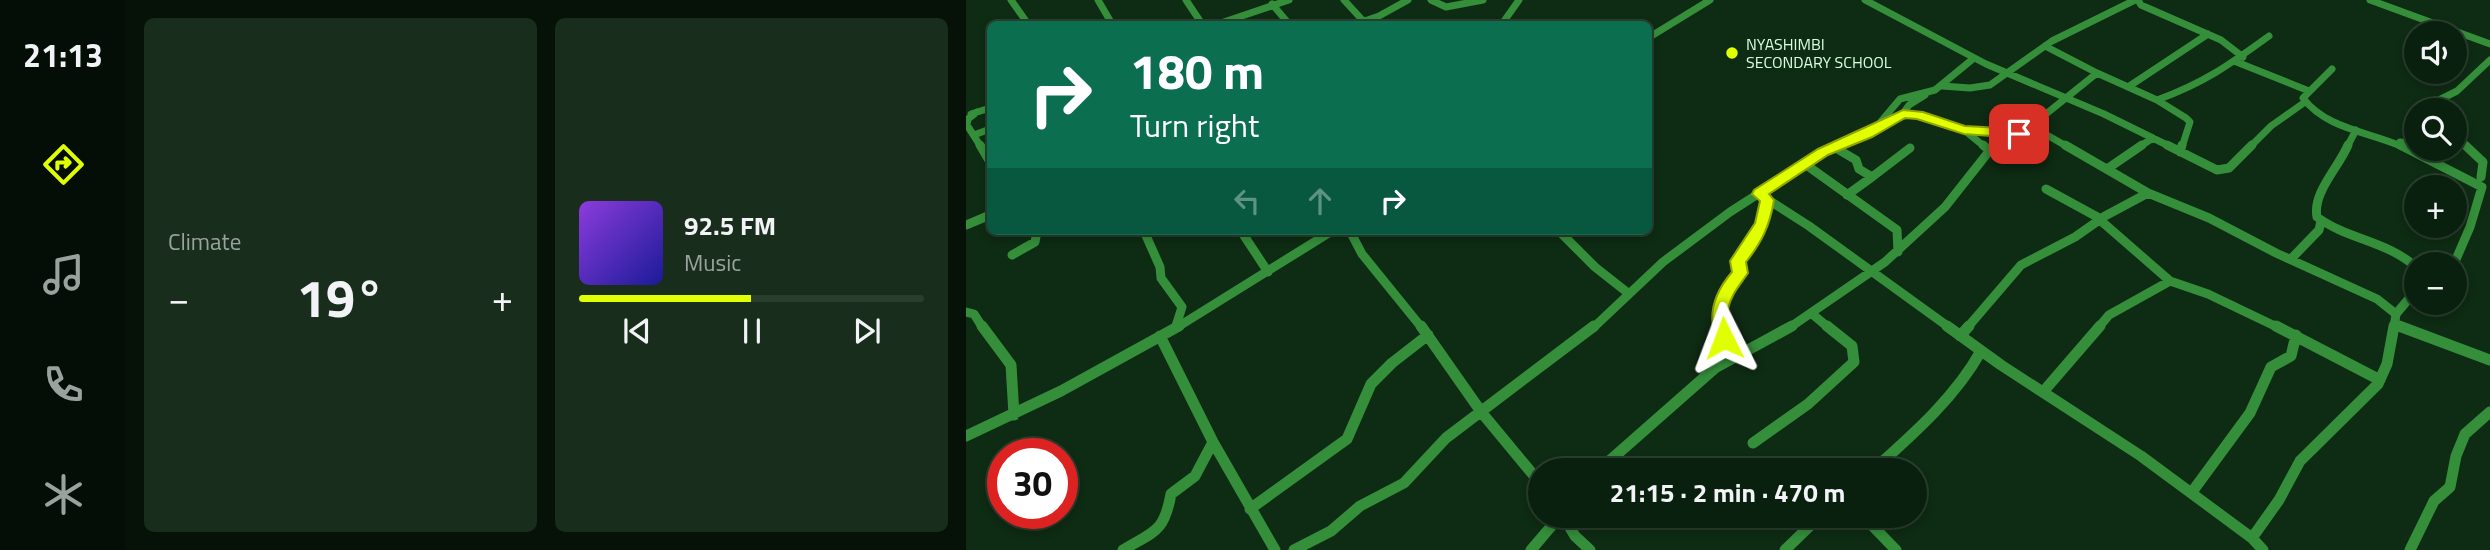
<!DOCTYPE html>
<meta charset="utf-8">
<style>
body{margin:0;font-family:"Titillium Web",sans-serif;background:#182d1c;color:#f1f3f6;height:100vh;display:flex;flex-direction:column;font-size:26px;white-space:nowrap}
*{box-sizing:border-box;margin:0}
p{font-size:23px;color:#99a39e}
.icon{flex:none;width:38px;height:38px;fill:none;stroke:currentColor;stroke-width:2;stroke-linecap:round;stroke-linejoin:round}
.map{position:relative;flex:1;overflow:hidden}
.sheet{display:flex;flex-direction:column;gap:18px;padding:18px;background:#061208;width:840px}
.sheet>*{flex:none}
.banner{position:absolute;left:21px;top:21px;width:665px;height:214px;border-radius:10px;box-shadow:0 4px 10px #0003,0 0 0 2px #2a3e2e;background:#0b6e4f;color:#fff;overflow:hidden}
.fabs{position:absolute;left:1438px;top:21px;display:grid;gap:14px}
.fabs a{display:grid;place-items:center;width:63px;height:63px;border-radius:50%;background:#0a200e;box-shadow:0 4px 10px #0003,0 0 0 2px #2a3e2e;font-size:35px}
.speed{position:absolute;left:21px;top:438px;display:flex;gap:14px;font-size:35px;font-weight:700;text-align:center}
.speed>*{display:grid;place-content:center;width:91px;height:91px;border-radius:50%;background:#0a200e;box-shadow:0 4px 10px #0003,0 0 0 2px #2a3e2e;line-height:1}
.speed .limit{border:10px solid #d22;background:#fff;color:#111}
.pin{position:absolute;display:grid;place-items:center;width:60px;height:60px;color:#fff;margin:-30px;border-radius:14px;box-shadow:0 4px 10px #0006}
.me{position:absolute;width:77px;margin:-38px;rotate:357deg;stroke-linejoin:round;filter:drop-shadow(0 0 5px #0008)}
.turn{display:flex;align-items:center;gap:24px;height:147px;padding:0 28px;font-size:32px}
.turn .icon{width:91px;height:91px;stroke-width:2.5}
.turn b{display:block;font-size:49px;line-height:60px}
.lanes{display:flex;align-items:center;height:66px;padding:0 28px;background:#0003;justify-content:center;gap:35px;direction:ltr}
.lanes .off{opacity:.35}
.big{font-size:52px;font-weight:700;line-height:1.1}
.sheet .widget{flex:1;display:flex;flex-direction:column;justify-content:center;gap:10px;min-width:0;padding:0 24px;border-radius:10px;background:#182d1c}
.song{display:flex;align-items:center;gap:21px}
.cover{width:84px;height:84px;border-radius:10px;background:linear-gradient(135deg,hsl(270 70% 55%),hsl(240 70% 35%))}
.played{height:7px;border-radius:4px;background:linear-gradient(90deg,#e0ff03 50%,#2a3e2e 50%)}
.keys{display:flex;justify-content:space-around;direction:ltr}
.heat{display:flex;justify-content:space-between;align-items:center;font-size:38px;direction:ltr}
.sheet .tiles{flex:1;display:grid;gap:18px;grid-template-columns:repeat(2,1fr)}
.trip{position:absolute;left:562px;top:458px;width:399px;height:70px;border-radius:35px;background:#0a200e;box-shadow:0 4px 10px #0003,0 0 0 2px #2a3e2e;font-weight:700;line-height:70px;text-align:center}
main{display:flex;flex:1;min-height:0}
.menu{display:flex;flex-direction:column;width:126px;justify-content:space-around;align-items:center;background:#040d06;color:#99a39e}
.menu .icon{width:49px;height:49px}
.menu .current{color:#e0ff03}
.menu b{font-size:32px;color:#f1f3f6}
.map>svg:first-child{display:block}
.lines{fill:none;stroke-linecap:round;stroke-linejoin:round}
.street-far2{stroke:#348e3a;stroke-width:7}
.street-far1{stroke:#348e3a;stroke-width:9}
.street{stroke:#348e3a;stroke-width:11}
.route{fill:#e0ff03;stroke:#92a602;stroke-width:2}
.poi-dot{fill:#e0ff03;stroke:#0e2b13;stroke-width:2.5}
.labels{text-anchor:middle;stroke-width:7;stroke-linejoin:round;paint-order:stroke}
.far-poi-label{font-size:16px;fill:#d7ffdd;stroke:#0e2b13;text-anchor:start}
</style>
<main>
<nav class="menu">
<b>21:13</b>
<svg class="icon current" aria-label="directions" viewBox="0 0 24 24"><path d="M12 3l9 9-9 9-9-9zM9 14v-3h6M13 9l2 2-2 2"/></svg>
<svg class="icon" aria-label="music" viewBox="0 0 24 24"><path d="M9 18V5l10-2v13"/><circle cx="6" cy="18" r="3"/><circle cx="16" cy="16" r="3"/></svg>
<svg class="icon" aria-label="phone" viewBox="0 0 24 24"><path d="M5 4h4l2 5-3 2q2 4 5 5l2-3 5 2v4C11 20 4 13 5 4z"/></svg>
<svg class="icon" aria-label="climate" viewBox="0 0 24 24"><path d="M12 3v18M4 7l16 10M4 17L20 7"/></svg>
</nav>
<section class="sheet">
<div class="tiles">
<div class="widget"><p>Climate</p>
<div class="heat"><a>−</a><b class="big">19°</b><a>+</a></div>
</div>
<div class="widget">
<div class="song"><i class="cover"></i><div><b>92.5 FM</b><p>Music</p></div></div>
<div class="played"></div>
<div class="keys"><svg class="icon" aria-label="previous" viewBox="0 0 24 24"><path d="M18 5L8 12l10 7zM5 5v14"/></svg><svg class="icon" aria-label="pause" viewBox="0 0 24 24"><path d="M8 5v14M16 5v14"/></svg><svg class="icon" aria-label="next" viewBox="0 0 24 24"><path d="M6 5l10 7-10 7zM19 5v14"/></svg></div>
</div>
</div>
</section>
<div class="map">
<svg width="1524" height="550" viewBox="0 0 1524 550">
<rect width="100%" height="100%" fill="#0e2b13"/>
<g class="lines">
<path class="street-far2" d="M 45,0 L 62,24
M 132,0 L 146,24
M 220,0 L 236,24
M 378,0 L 400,24
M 465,0 L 480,7 L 517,0
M 899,0 L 1020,64 L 1138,114 L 1205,147
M 1172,0 L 1175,5 L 1255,40 L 1277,57
M 1404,0 L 1524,44
M 306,4 L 323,24
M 252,24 L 323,0
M 390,24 L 413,16 L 442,0
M 536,24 L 553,0
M 682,38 L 744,0
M 1268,61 L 1343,91
M 1366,69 L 1337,98 C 1360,129 1404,132 1437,147
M 1131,73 L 1191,100 L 1220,118 L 1224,122 L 1216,147
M 976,86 L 1004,88 L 1024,85 L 1086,41 L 1169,0
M 1162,87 L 1242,34
M 1191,100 C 1238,83 1263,65 1303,36
M 1470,110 L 1473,100 L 1491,91 L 1524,60
M 11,112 L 2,119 L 1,125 L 15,147
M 5,114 L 24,108
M 936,115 L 943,105 L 959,95
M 919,123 L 944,114 L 998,130 L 1046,134
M 1065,126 L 1131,73 L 1079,46
M 998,130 L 1019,147
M 8,135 L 24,129
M 1489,136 L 1501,147
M 1434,142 L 1451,144
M 869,147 L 907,131 L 934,99 L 969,90 L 1008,58
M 1027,147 L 1065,126 L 1102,147
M 1173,147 L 1187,138
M 1284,147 L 1305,126 L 1339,102
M 1381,147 L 1390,130"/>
<path class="street-far1" d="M 14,145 L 24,162
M 1017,145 L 1023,150
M 1099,145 L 1182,193 L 1243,218 L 1310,253 L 1411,299 L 1430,314
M 1201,145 L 1251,170 L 1263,168 L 1286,145
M 1382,145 C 1373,167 1346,193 1351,217 C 1382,240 1422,241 1451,268
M 1434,145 L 1516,187 L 1504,227 L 1488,264
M 1499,145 L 1517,162 L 1515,177
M 868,147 L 890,160 L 893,169 L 906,177 L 881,195
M 1214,152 L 1216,145
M 839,164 L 931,230 L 932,252
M 1141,169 L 1176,145
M 906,177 L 944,148
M 1080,189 L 1135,219
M 793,194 L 843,226 L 984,328
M 1134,220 L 1204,281 L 1242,294 L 1313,328
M 0,225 L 24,215
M 178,231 L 194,267 L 195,278 L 216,307 L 210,326
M 275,231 L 302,272
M 384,231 L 396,254 L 456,328
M 593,231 L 629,267 L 662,293
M 46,255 L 69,242 L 71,231
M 1325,259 L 1353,230 L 1355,221
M 0,312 L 8,314 L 17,328
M 845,313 L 863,328
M 1428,324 L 1438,328
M 210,328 L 366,231
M 627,328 L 697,262 L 764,212 L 857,152 L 873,145
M 758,328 C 752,305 761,291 774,273 L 771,262 L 794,226 L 801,200
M 823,328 L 919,262 L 979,207 L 1028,145
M 1001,328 L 1055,265 L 1109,237 L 1139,216 L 1182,193
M 1132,328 L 1143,315 L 1204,281
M 1428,328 L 1430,314 L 1451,289"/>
<path class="street" d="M 16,326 L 45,365 L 48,415
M 455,326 L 516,413 L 574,483
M 981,326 L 1035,365 L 1175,456 L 1286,538 L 1297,550
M 1310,326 L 1414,380
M 1433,326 L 1524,360
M 194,336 L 247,442 L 309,550
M 994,336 L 1003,326
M 742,369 L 759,332 L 757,326
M 1077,392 L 1134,326
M 0,436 L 95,391 L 213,326
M 787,443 L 842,404 L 888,362 L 886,346 L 861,326
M 632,471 L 749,368 L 826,326
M 906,471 C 945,436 989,398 1015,351
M 1226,492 L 1284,413 L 1305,367 L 1325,356 L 1330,335
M 284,509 L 381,439 L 405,384 L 426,363 L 462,335
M 597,516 L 609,536 L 624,550
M 897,516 L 930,550
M 1286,538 L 1313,500 L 1334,461 L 1412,384 L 1421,364 L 1428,326
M 157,550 C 188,531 198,533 205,494 L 229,476 L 247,442
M 328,550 L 365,531 L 394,506 L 438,483 L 480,438 L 628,326
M 565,550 L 594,516
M 819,550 L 854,516
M 1444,550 L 1468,501 L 1484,487 L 1490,456 L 1499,434 L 1524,412"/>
</g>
<path class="route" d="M 937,110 L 957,112 L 999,126 L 1053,129 L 1060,134 L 1053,138 L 998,134 L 951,119 L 939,118 L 906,137 L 862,155 L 803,194 L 808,200 C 804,225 796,242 780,262 L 782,273 C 774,285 765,294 762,309 C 760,320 769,332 764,343 L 752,343 C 740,317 748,293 766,272 L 764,261 L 789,223 L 794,201 L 786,194 L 788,190 L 852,149 Z"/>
<circle class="poi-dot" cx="766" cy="53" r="7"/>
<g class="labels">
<g class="far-poi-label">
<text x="780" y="50">NYASHIMBI<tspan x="780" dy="18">SECONDARY SCHOOL</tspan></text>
</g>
</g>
</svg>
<div class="fabs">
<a><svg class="icon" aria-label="sound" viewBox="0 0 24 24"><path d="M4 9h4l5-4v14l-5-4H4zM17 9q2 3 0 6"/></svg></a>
<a><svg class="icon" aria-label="search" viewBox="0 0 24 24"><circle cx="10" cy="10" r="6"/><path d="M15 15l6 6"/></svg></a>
<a>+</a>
<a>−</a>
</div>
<div class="speed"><div class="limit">30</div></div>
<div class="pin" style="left:1053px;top:134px;background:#d93025"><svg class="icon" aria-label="arrive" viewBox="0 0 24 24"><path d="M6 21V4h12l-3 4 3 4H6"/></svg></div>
<svg class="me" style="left:758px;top:338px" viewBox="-20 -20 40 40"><path d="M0-17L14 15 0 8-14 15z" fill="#e0ff03" stroke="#fff" stroke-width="4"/></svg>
<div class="trip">21:15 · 2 min · 470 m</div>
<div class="banner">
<div class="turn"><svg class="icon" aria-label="right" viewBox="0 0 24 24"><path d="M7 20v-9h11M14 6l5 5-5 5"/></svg><div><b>180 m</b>Turn right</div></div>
<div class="lanes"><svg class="icon off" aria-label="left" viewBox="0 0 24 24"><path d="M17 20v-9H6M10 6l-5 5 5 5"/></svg><svg class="icon off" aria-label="ahead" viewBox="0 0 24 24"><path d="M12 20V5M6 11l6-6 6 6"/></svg><svg class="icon" aria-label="right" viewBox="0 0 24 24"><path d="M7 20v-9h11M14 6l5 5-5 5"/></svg></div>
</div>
</div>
</main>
